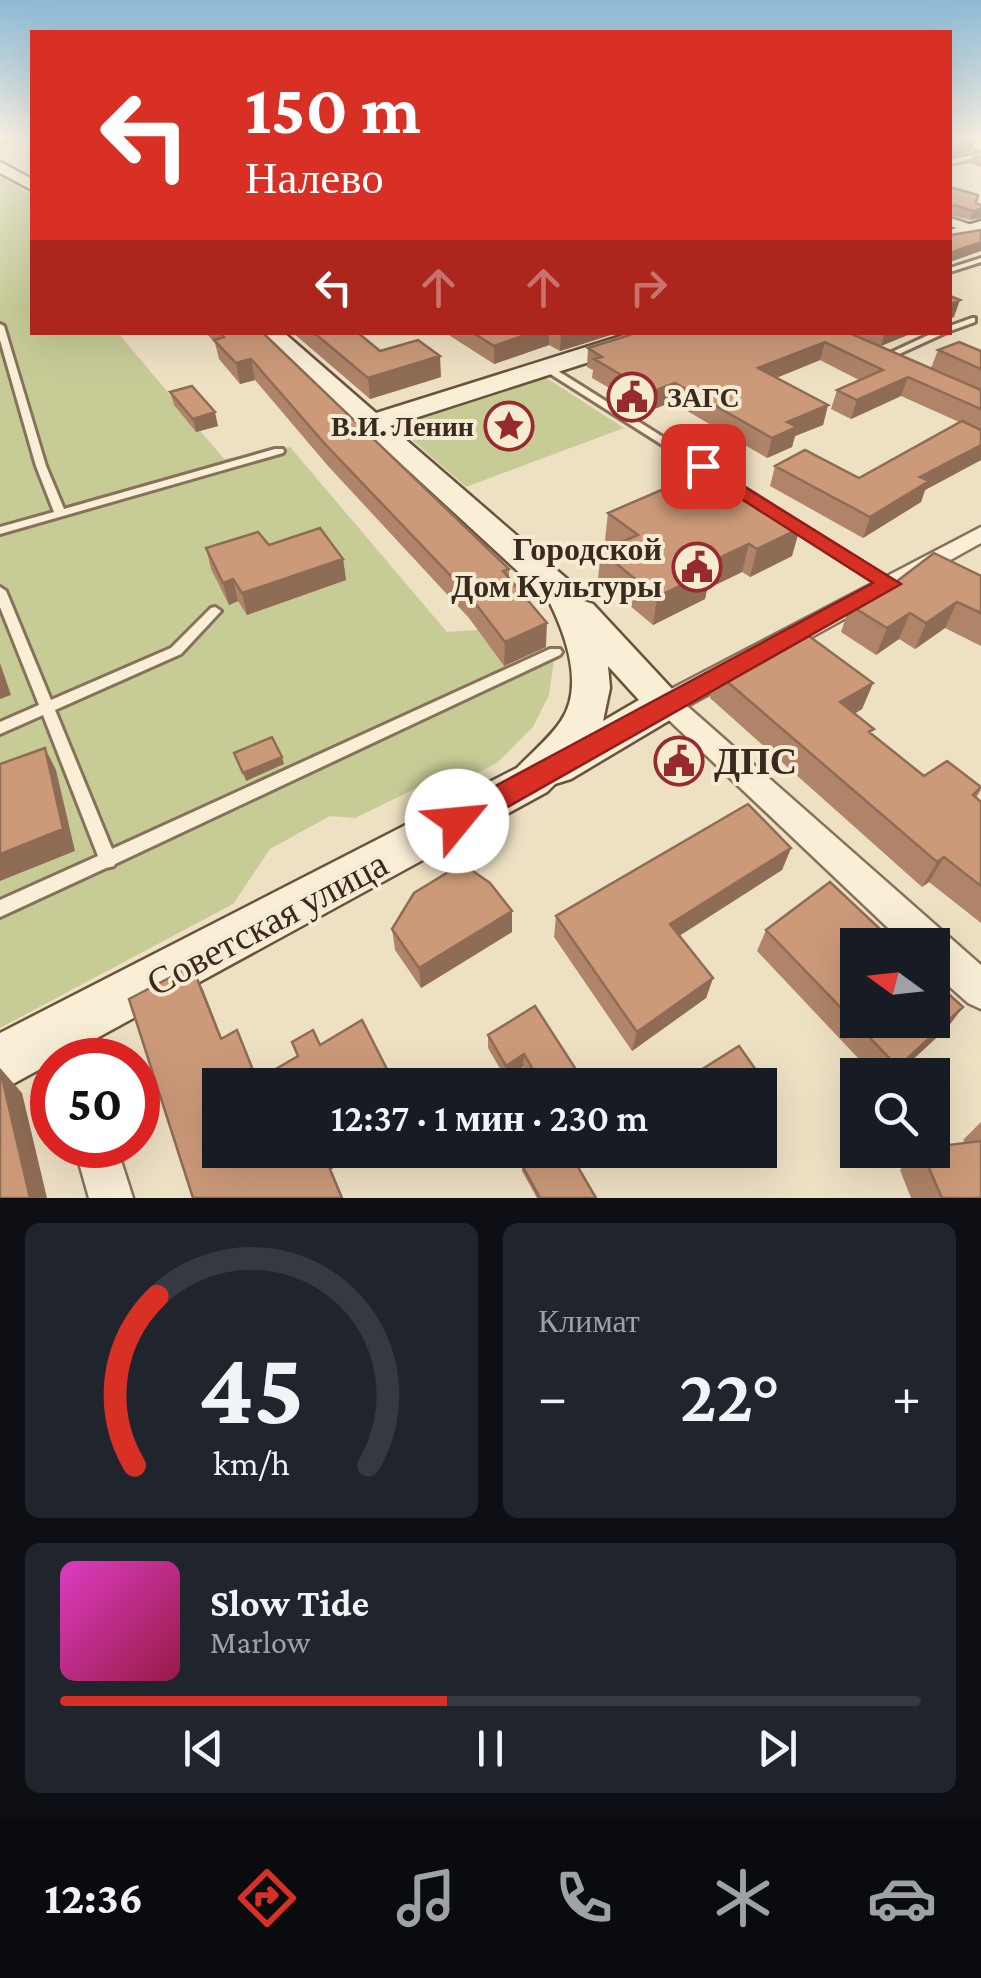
<!DOCTYPE html>
<html lang="ru">
<meta charset="utf-8">
<style>
body{margin:0;font-family:"Crimson Pro",serif;background:#20242c;color:#f1f3f6;height:100vh;display:flex;flex-direction:column;font-size:38px;white-space:nowrap}
*{box-sizing:border-box;margin:0}
p{font-size:32px;color:#9ea1a6}
.icon{flex:none;width:55px;height:55px;fill:none;stroke:currentColor;stroke-width:2;stroke-linecap:round;stroke-linejoin:round}
.map{position:relative;height:1198px;overflow:hidden}
.drawer{display:flex;flex-direction:column;gap:25px;padding:25px;background:#0d0f14;flex:1}
.drawer>*{flex:none}
.hud{position:absolute;left:30px;top:30px;width:922px;height:305px;border-radius:0px;box-shadow:0 10px 40px #0002;background:#d93025;color:#fff;overflow:hidden}
.needle{width:65px;rotate:285deg}
.controls{position:absolute;left:840px;top:928px;display:grid;gap:20px}
.controls a{display:grid;place-items:center;width:110px;height:110px;border-radius:0px;background:#171b24;box-shadow:0 10px 40px #0002;font-size:50px}
.speed{position:absolute;left:30px;top:1038px;display:flex;gap:20px;font-size:50px;font-weight:700;text-align:center}
.speed>*{display:grid;place-content:center;width:130px;height:130px;border-radius:50%;background:#171b24;box-shadow:0 10px 40px #0002;line-height:1}
.speed .limit{border:15px solid #d22;background:#fff;color:#111}
.pin{position:absolute;display:grid;place-items:center;width:85px;height:85px;color:#fff;margin:-42px;border-radius:20px;box-shadow:0 5px 15px #0006}
.me{position:absolute;width:110px;margin:-55px;rotate:62deg;stroke-linejoin:round;filter:drop-shadow(0 0 8px #0008)}
.turn{display:flex;align-items:center;gap:35px;height:210px;padding:0 50px;font-size:45px}
.turn .icon{width:130px;height:130px;stroke-width:2.5}
.turn b{display:block;font-size:70px;line-height:85px}
.lanes{display:flex;align-items:center;height:95px;padding:0 50px;background:#0003;justify-content:center;gap:50px;direction:ltr}
.lanes .off{opacity:.35}
.big{font-size:75px;font-weight:600;line-height:1.1}
.drawer .tile{flex:1;display:flex;flex-direction:column;justify-content:center;gap:15px;min-width:0;padding:0 35px;border-radius:15px;background:#20242c}
.drawer .dial{align-items:center;gap:0}
.dial svg{height:260px;overflow:visible;fill:none;stroke:#363941;stroke-width:7;stroke-linecap:round;text-anchor:middle}
.dial text{fill:#f1f3f6;stroke:none}
.song{display:flex;align-items:center;gap:30px}
.cover{width:120px;height:120px;border-radius:15px;background:linear-gradient(135deg,hsl(310 70% 55%),hsl(340 70% 35%))}
.played{height:10px;border-radius:5px;background:linear-gradient(90deg,#d93025 45%,#363941 45%)}
.keys{display:flex;justify-content:space-around;direction:ltr}
.heat{display:flex;justify-content:space-between;align-items:center;font-size:55px;direction:ltr}
.drawer .tiles{flex:1;display:grid;gap:25px;grid-template-columns:1fr 1fr}
.tile:last-child{grid-column:span 2}
.trip{position:absolute;left:202px;top:1068px;width:575px;height:100px;border-radius:0px;background:#171b24;box-shadow:0 10px 40px #0002;font-weight:600;line-height:100px;text-align:center}
.dock{display:flex;height:160px;justify-content:space-around;align-items:center;background:#090b0e;color:#9ea1a6}
.dock .icon{width:70px;height:70px}
.dock .current{color:#d93025}
.dock b{font-size:45px;color:#f1f3f6}
.map>svg:first-child{display:block}
.green{fill:#c7cc97}
.lines{fill:none;stroke-linecap:round;stroke-linejoin:round}
.lane-casing{stroke:#88715a;stroke-width:6}
.street-casing{stroke:#88715a;stroke-width:5}
.secondary-casing{stroke:#6a533d;stroke-width:5}
.lane{fill:#f9eed6;fill-rule:evenodd}
.street{fill:#f9eed6;fill-rule:evenodd}
.secondary{fill:#f9eed6;fill-rule:evenodd}
.wall{fill:#af8468}
.shaded-wall{fill:#8f6c55}
.building{fill:#cc9a79;stroke:#8f6c55;stroke-width:2.5}
.route{fill:#d93025;stroke:#8d1f18;stroke-width:2.5}
.labels{text-anchor:middle;stroke-width:8;stroke-linejoin:round;paint-order:stroke}
.far-poi-label{font-size:28px;font-weight:bold;fill:#382a1e;stroke:#f5ebd2;text-anchor:start}
.poi-label{font-size:32px;font-weight:bold;fill:#382a1e;stroke:#f5ebd2;text-anchor:end}
.near-poi-label{font-size:38px;font-weight:bold;fill:#382a1e;stroke:#f5ebd2;text-anchor:start}
.near-street-label{font-size:38px;fill:#382a1e;stroke:#f5ebd2}
</style>
<div class="map">
<svg width="981" height="1198" viewBox="0 0 981 1198">
<rect width="100%" height="100%" fill="#eee0c3"/>
<path class="green" d="M 0,176 L 32,195 L 32,332 L 118,333 L 224,459 L 290,447 L 447,632 L 478,630 L 505,666 L 547,648 L 554,647 L 555,652 L 549,695 L 533,727 L 498,762 L 445,790 L 421,786 L 355,818 L 330,816 L 270,849 L 233,904 L 0,1028 Z
M 545,377 L 624,428 L 466,487 L 395,425 Z"/>
<g class="lines">
<g class="lane-casing">
<path id="lane" d="M 981,153 L 981,157 L 950,164 L 950,160 Z
M 981,258 L 981,262 L 950,272 L 950,268 Z
M 972,318 L 975,318 L 975,322 L 950,331 L 950,326 Z
M 0,324 L 4,326 L 46,466 L 64,509 L 275,449 L 283,449 L 284,451 L 283,453 L 0,534 L 0,527 L 54,512 L 36,466 L 0,340 Z
M 935,332 L 947,332 L 886,360 L 879,358 Z
M 544,366 L 550,366 L 895,583 L 889,587 L 885,586 L 544,370 Z
M 0,587 L 6,591 L 51,700 L 171,648 L 211,608 L 215,607 L 221,611 L 181,654 L 55,710 L 112,849 L 550,649 L 560,649 L 562,652 L 560,655 L 115,864 L 114,866 L 106,868 L 0,917 L 0,900 L 98,856 L 43,715 L 0,734 L 0,722 L 39,705 L 0,607 Z"/>
</g>
<g class="street-casing">
<path id="street" d="M 950,139 L 981,144 L 981,150 L 950,142 Z
M 950,218 L 981,228 L 981,236 L 950,226 Z
M 981,527 L 981,543 L 687,706 L 981,965 L 981,1009 L 968,1003 L 932,971 L 932,945 L 906,945 L 652,704 L 656,697 Z
M 74,1145 L 116,1145 L 133,1198 L 89,1198 Z"/>
</g>
<g class="secondary-casing">
<path id="secondary" d="M 0,162 L 32,179 L 32,190 L 0,173 Z
M 981,221 L 981,232 L 950,242 L 950,230 Z
M 258,332 L 283,332 L 376,413 L 634,332 L 670,332 L 667,337 L 390,426 L 574,585 L 584,601 L 593,604 L 686,704 L 680,714 L 571,779 L 555,784 L 547,792 L 0,1091 L 0,1033 L 517,768 C 531,753 549,739 561,721 C 585,686 565,633 548,599 ZM 608,666 L 639,700 L 603,721 L 610,688 Z"/>
</g>
<use href="#lane" class="lane"/>
<use href="#street" class="street"/>
<use href="#secondary" class="secondary"/>
</g>
<path class="wall" d="M 973,153 L 981,155 L 981,167 L 970,163 Z
M 950,187 L 976,203 L 981,205 L 981,218 L 970,220 L 950,215 Z
M 205,332 L 262,332 L 509,569 L 509,578 L 546,647 L 504,666 L 469,618 L 328,466 L 255,380 L 240,384 L 219,359 L 215,343 Z
M 292,332 L 357,332 L 380,351 L 441,377 L 370,399 Z
M 444,332 L 620,332 L 560,351 L 549,345 L 494,364 Z
M 847,332 L 931,368 L 938,350 L 981,351 L 981,460 L 925,490 L 921,502 L 863,538 L 770,486 L 775,466 L 859,478 L 959,422 L 901,396 L 851,419 L 831,409 L 837,390 L 859,380 L 820,360 L 776,378 L 828,405 L 823,425 L 795,436 L 792,447 L 767,458 L 672,402 L 649,411 L 592,378 L 593,370 L 587,367 L 588,348 Z
M 854,332 L 915,332 L 881,346 L 854,334 Z
M 170,392 L 218,426 L 196,432 L 174,405 Z
M 680,482 L 792,556 L 750,577 L 742,572 L 707,589 L 705,599 L 653,625 L 598,579 L 601,551 L 613,546 L 605,540 L 608,513 Z
M 206,548 L 343,559 L 346,580 L 247,615 L 238,601 L 229,605 L 211,569 Z
M 981,576 L 981,646 L 945,628 L 915,649 L 899,639 L 876,655 L 841,632 L 850,605 L 888,588 Z
M 716,672 L 873,683 L 862,709 L 854,714 L 872,734 L 924,776 L 981,790 L 976,798 L 981,802 L 981,923 L 929,882 L 922,887 L 710,698 Z
M 791,848 L 782,870 L 679,936 L 713,978 L 706,998 L 632,1051 L 554,937 L 556,916 Z
M 392,929 L 512,932 L 421,988 L 395,950 Z
M 766,930 L 948,1027 L 896,1075 L 874,1075 L 757,951 Z
M 488,1035 L 586,1085 L 534,1085 L 523,1067 L 506,1079 L 488,1048 Z
M 981,1122 L 981,1198 L 911,1198 L 900,1170 L 919,1150 L 932,1150 L 965,1143 L 963,1140 Z
M 522,1165 L 596,1198 L 537,1198 L 522,1171 Z"/>
<path class="shaded-wall" d="M 0,139 L 32,139 L 32,140 L 0,145 Z
M 975,141 L 971,151 L 950,157 L 951,146 Z
M 981,209 L 981,218 L 970,220 L 973,211 Z
M 981,242 L 981,251 L 950,262 L 950,253 Z
M 960,300 L 954,317 L 950,319 L 950,304 Z
M 533,332 L 549,332 L 549,345 L 494,364 L 494,346 Z
M 564,332 L 620,332 L 560,351 L 561,333 Z
M 885,332 L 915,332 L 881,346 Z
M 825,342 L 820,360 L 754,387 L 758,368 Z
M 440,356 L 441,377 L 370,399 L 368,378 Z
M 251,359 L 255,380 L 240,384 L 236,363 Z
M 908,377 L 901,396 L 851,419 L 857,400 Z
M 675,383 L 672,402 L 649,411 L 651,392 Z
M 828,405 L 823,425 L 795,436 L 792,447 L 767,458 L 772,438 L 787,422 Z
M 215,412 L 218,426 L 196,432 L 193,419 Z
M 981,445 L 981,460 L 925,490 L 921,502 L 863,538 L 870,517 L 920,477 Z
M 800,528 L 792,556 L 750,577 L 757,549 Z
M 749,544 L 742,572 L 707,589 L 705,599 L 653,625 L 657,597 L 704,565 Z
M 343,559 L 346,580 L 247,615 L 242,593 Z
M 233,579 L 238,601 L 229,605 L 223,583 Z
M 957,602 L 945,628 L 915,649 L 926,623 Z
M 910,613 L 899,639 L 876,655 L 887,628 Z
M 547,623 L 546,647 L 504,666 L 505,642 Z
M 0,663 L 11,695 L 0,699 Z
M 873,683 L 862,709 L 831,728 L 840,702 Z
M 45,748 L 56,770 L 75,851 L 0,881 L 0,854 Z
M 282,757 L 284,764 L 246,781 L 243,773 Z
M 791,848 L 782,870 L 665,945 L 670,924 Z
M 944,857 L 929,882 L 922,887 L 937,862 Z
M 512,911 L 512,932 L 421,988 L 419,968 Z
M 192,966 L 204,992 L 232,1064 L 221,1039 Z
M 713,978 L 706,998 L 632,1051 L 637,1032 Z
M 963,1007 L 948,1027 L 896,1075 L 892,1075 L 898,1067 Z
M 524,1054 L 523,1067 L 506,1079 L 506,1066 Z
M 0,1068 L 22,1093 L 47,1198 L 30,1198 Z
M 322,1150 L 362,1150 L 329,1171 Z"/>
<path class="building" d="M 950,139 L 967,139 L 975,141 L 951,146 Z
M 950,187 L 978,195 L 976,203 L 981,205 L 981,209 L 973,211 L 954,205 L 950,208 Z
M 950,217 L 951,235 L 981,230 L 981,242 L 950,253 Z
M 950,296 L 960,300 L 950,304 Z
M 220,332 L 262,332 L 509,569 L 503,571 L 547,623 L 505,642 L 469,595 L 325,444 L 251,359 L 236,363 L 214,340 L 224,337 Z
M 313,332 L 357,332 L 380,351 L 418,340 L 440,356 L 368,378 Z
M 472,332 L 533,332 L 494,346 Z
M 639,332 L 847,332 L 981,390 L 981,409 L 908,377 L 857,400 L 837,390 L 883,370 L 825,342 L 758,368 L 828,405 L 787,422 L 797,427 L 772,438 L 675,383 L 651,392 L 594,359 L 602,357 L 588,348 Z
M 959,342 L 981,351 L 981,369 L 938,350 Z
M 192,386 L 215,412 L 193,419 L 170,392 Z
M 962,421 L 981,430 L 981,445 L 920,477 L 929,481 L 870,517 L 775,466 L 805,450 L 859,478 Z
M 680,482 L 712,504 L 742,491 L 800,528 L 757,549 L 749,544 L 704,565 L 711,570 L 657,597 L 601,551 L 638,535 L 608,513 Z
M 320,528 L 343,559 L 242,593 L 233,579 L 223,583 L 206,548 L 258,532 L 269,545 Z
M 934,553 L 981,576 L 981,613 L 957,602 L 926,623 L 910,613 L 887,628 L 850,605 L 883,585 L 888,588 Z
M 798,628 L 873,683 L 840,702 L 874,729 L 869,732 L 924,776 L 947,761 L 981,787 L 973,795 L 981,802 L 981,886 L 944,857 L 937,862 L 716,672 Z
M 272,737 L 282,757 L 243,773 L 234,753 Z
M 45,748 L 63,829 L 0,854 L 0,764 Z
M 748,804 L 791,848 L 670,924 L 713,978 L 637,1032 L 556,916 Z
M 470,869 L 490,883 L 512,911 L 419,968 L 392,929 L 414,893 L 450,871 Z
M 830,882 L 897,945 L 858,945 L 858,1020 L 932,1020 L 932,979 L 963,1007 L 898,1067 L 766,930 Z
M 192,966 L 221,1039 L 237,1030 L 257,1080 L 298,1056 L 292,1042 L 313,1030 L 320,1045 L 362,1020 L 395,1085 L 220,1085 L 220,1150 L 322,1150 L 342,1198 L 193,1198 L 129,999 Z
M 535,1006 L 586,1085 L 542,1085 L 524,1054 L 506,1066 L 488,1035 Z
M 739,1046 L 763,1080 L 756,1085 L 677,1085 Z
M 0,1069 L 30,1198 L 0,1198 Z
M 981,1141 L 981,1198 L 942,1198 L 921,1150 L 932,1150 L 932,1147 Z
M 544,1150 L 568,1150 L 596,1198 L 540,1198 L 522,1165 Z"/>
<linearGradient id="sky" x2="0" y2="1"><stop stop-color="#8db9d5"/><stop offset="0.45" stop-color="#f7f1e4"/><stop offset="1" stop-color="#f7f1e4" stop-opacity="0"/></linearGradient>
<rect width="981" height="307" fill="url(#sky)"/>
<path class="route" d="M 703,461 L 901,584 L 467,830 L 457,834 L 447,830 L 442,821 L 447,812 L 873,583 L 696,470 L 696,462 Z"/>
<defs>
<g id="civic-ring" transform="scale(2.5)"><circle r="9.5" fill="#f5ebd2" stroke="#972a2d" stroke-width="1.5"/><path d="M-.6-6.5H3V-4.5H.6V-3L4-1V1h2V6H-6V1h2V-1L-.6-3ZM-1.2 2.5V6h2.4V2.5Z" fill="#972a2d"/></g>
<g id="sight-ring" transform="scale(2.5)"><circle r="9.5" fill="#f5ebd2" stroke="#972a2d" stroke-width="1.5"/><path d="M0-6L1.8-2.2L6-1.7L2.9 1.2L3.7 5.4L0 3.3L-3.7 5.4L-2.9 1.2L-6-1.7L-1.8-2.2Z" fill="#972a2d"/></g>
</defs>
<g fill-rule="evenodd">
<use href="#civic-ring" x="632" y="397"/>
<use href="#sight-ring" x="509" y="426"/>
<use href="#civic-ring" x="697" y="567"/>
<use href="#civic-ring" x="679" y="761"/>
</g>
<g class="labels">
<g class="far-poi-label">
<text x="667" y="407">ЗАГС</text>
<text x="474" y="436" text-anchor="end">В.И. Ленин</text>
</g>
<g class="poi-label">
<text x="662" y="560">Городской<tspan x="662" dy="37">Дом Культуры</tspan></text>
</g>
<g class="near-poi-label">
<text x="714" y="774">ДПС</text>
</g>
<g class="near-street-label">
<text transform="translate(267 923) rotate(-28)" y="13">Советская улица</text>
</g>
</g>
</svg>
<div class="controls">
<a><svg class="needle" viewBox="-14 -14 28 28"><path d="M0-13l5 13h-10z" fill="#e53935"/><path d="M0 13l5-13h-10z" fill="#9ea1a6"/></svg></a>
<a><svg class="icon" aria-label="search" viewBox="0 0 24 24"><circle cx="10" cy="10" r="6"/><path d="M15 15l6 6"/></svg></a>
</div>
<div class="speed"><div class="limit">50</div></div>
<div class="pin" style="left:703px;top:466px;background:#d93025"><svg class="icon" aria-label="arrive" viewBox="0 0 24 24"><path d="M6 21V4h12l-3 4 3 4H6"/></svg></div>
<svg class="me" style="left:457px;top:821px" viewBox="-20 -20 40 40"><circle r="19" fill="#fff"/><path d="M0-13L10 11 0 6-10 11z" fill="#d93025"/></svg>
<div class="trip">12:37 · 1 мин · 230 m</div>
<div class="hud">
<div class="turn"><svg class="icon" aria-label="left" viewBox="0 0 24 24"><path d="M17 20v-9H6M10 6l-5 5 5 5"/></svg><div><b>150 m</b>Налево</div></div>
<div class="lanes"><svg class="icon" aria-label="left" viewBox="0 0 24 24"><path d="M17 20v-9H6M10 6l-5 5 5 5"/></svg><svg class="icon off" aria-label="ahead" viewBox="0 0 24 24"><path d="M12 20V5M6 11l6-6 6 6"/></svg><svg class="icon off" aria-label="ahead" viewBox="0 0 24 24"><path d="M12 20V5M6 11l6-6 6 6"/></svg><svg class="icon off" aria-label="right" viewBox="0 0 24 24"><path d="M7 20v-9h11M14 6l5 5-5 5"/></svg></div>
</div>
</div>
<section class="drawer">
<div class="tiles">
<div class="tile dial"><svg viewBox="0 0 100 80">
<path d="M14 69A42 42 0 1 1 86 69"/>
<path d="M14 69A42 42 0 0 1 21 17" stroke="#d93025"/>
<text x="50" y="56" font-size="32" font-weight="700">45</text>
<text x="50" y="72" font-size="11">km/h</text>
</svg></div>
<div class="tile"><p>Климат</p>
<div class="heat"><a>−</a><b class="big">22°</b><a>+</a></div>
</div>
<div class="tile">
<div class="song"><i class="cover"></i><div><b>Slow Tide</b><p>Marlow</p></div></div>
<div class="played"></div>
<div class="keys"><svg class="icon" aria-label="previous" viewBox="0 0 24 24"><path d="M18 5L8 12l10 7zM5 5v14"/></svg><svg class="icon" aria-label="pause" viewBox="0 0 24 24"><path d="M8 5v14M16 5v14"/></svg><svg class="icon" aria-label="next" viewBox="0 0 24 24"><path d="M6 5l10 7-10 7zM19 5v14"/></svg></div>
</div>
</div>
</section>
<nav class="dock">
<b>12:36</b>
<svg class="icon current" aria-label="directions" viewBox="0 0 24 24"><path d="M12 3l9 9-9 9-9-9zM9 14v-3h6M13 9l2 2-2 2"/></svg>
<svg class="icon" aria-label="music" viewBox="0 0 24 24"><path d="M9 18V5l10-2v13"/><circle cx="6" cy="18" r="3"/><circle cx="16" cy="16" r="3"/></svg>
<svg class="icon" aria-label="phone" viewBox="0 0 24 24"><path d="M5 4h4l2 5-3 2q2 4 5 5l2-3 5 2v4C11 20 4 13 5 4z"/></svg>
<svg class="icon" aria-label="climate" viewBox="0 0 24 24"><path d="M12 3v18M4 7l16 10M4 17L20 7"/></svg>
<svg class="icon" aria-label="car" viewBox="0 0 24 24"><path d="M5 17H2v-5l4-1 3-4h7l3 4 3 1v5h-3M9 17h6M6 11h13"/><circle cx="7" cy="17" r="2"/><circle cx="17" cy="17" r="2"/></svg>
</nav>
